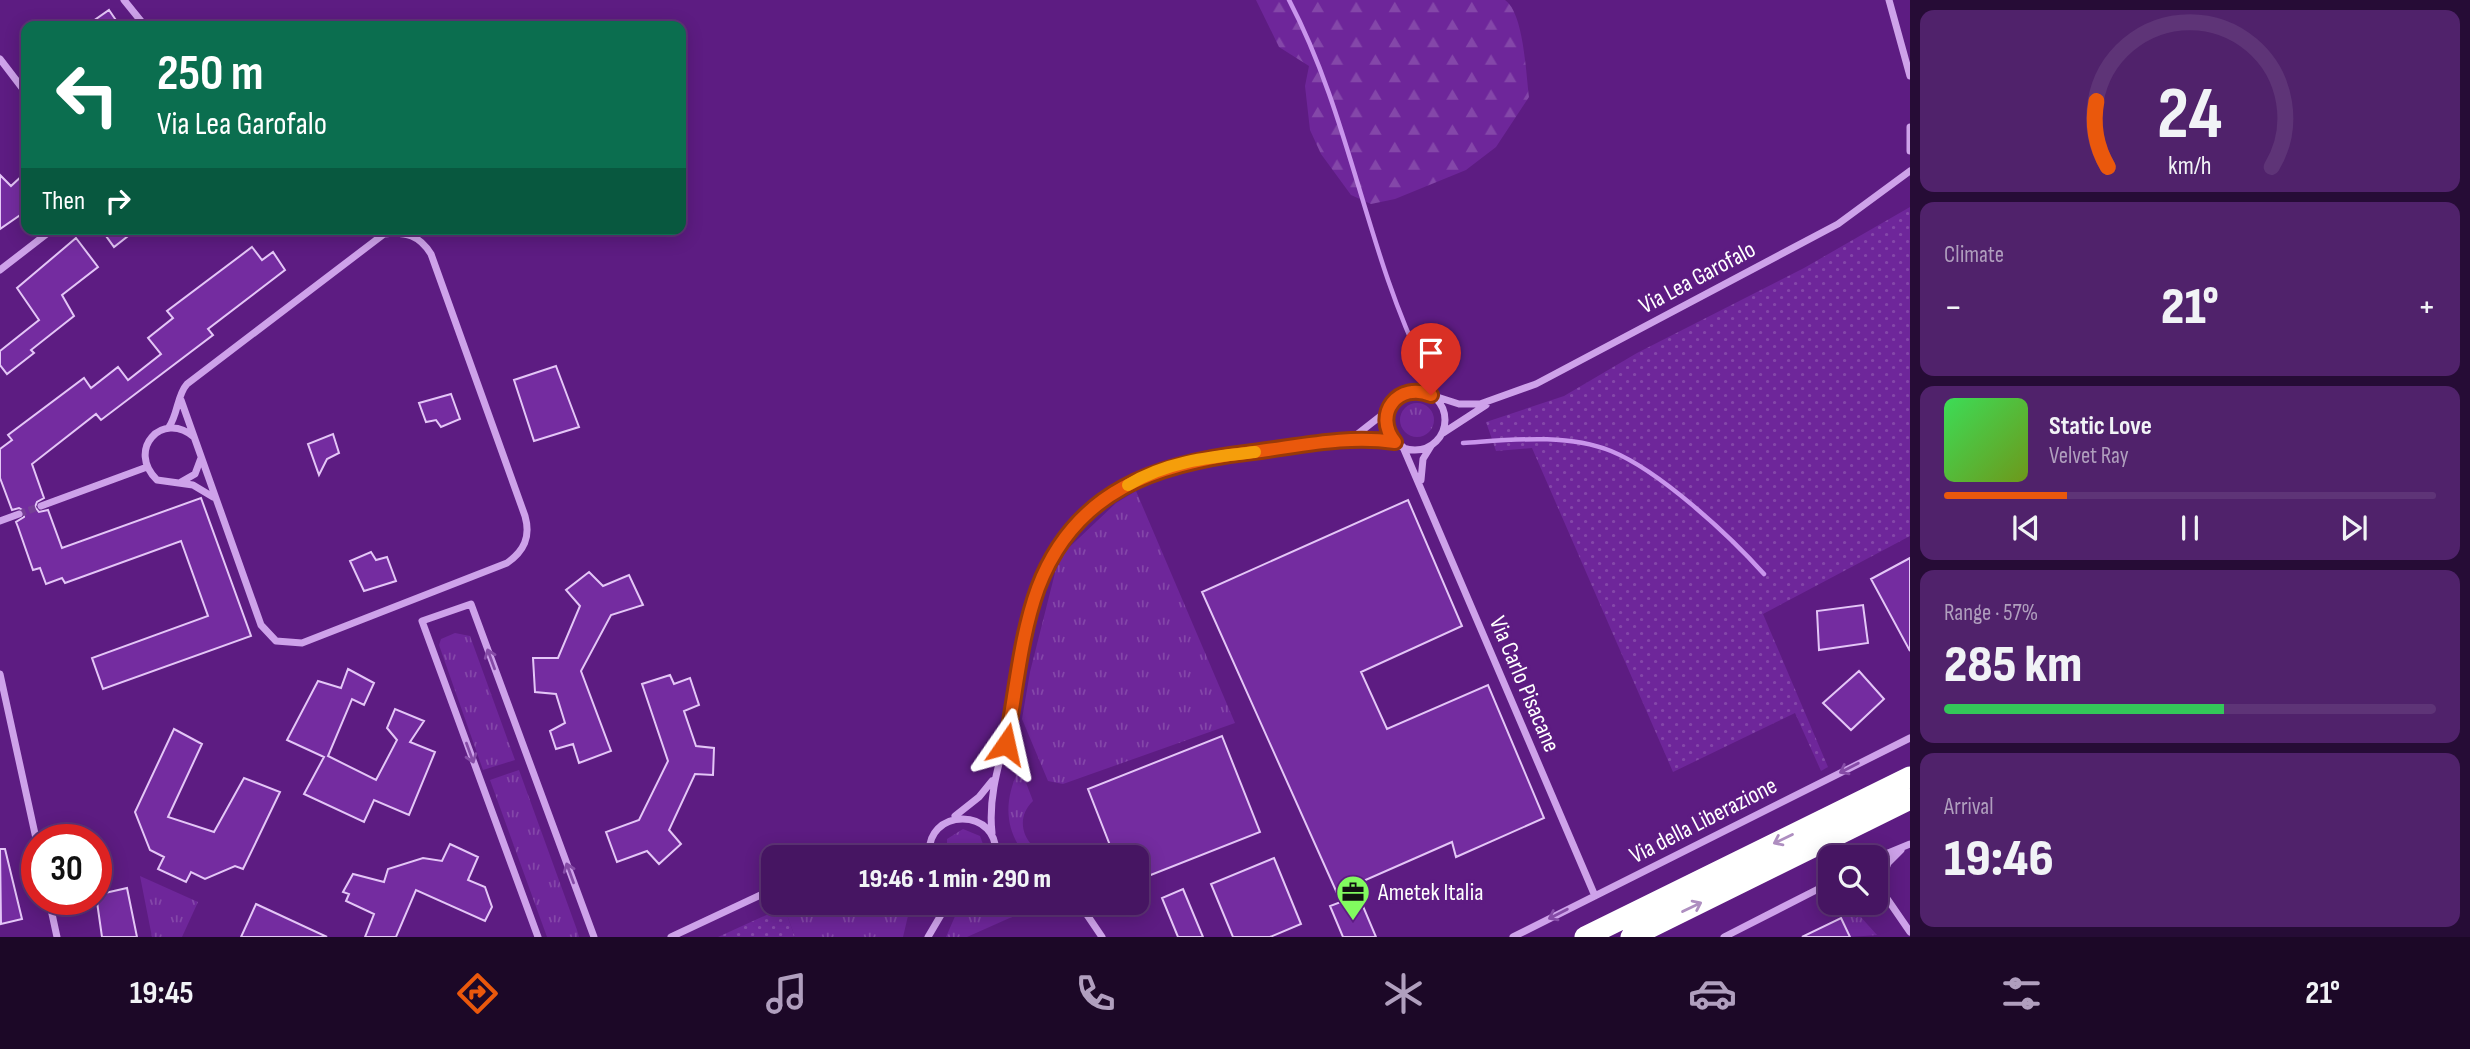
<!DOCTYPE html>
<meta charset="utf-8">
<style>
body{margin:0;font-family:"Sofia Sans Condensed",sans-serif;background:#50226b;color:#f1f3f6;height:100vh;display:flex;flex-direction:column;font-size:26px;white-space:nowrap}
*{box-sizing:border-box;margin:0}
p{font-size:23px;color:#b09fbe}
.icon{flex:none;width:38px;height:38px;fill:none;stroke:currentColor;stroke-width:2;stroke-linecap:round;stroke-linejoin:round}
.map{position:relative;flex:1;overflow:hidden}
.details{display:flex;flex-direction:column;gap:10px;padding:10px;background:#260c36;width:560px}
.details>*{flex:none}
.guide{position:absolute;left:21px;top:21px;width:665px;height:214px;border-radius:14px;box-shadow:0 4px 18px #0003,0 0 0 2px #5e3477;background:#0b6e4f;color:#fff;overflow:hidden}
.buttons{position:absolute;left:1818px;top:845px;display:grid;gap:14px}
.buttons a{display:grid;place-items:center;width:70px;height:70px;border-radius:14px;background:#461562;box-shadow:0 4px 18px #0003,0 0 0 2px #5e3477;font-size:35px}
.speed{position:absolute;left:21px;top:824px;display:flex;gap:14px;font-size:35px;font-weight:700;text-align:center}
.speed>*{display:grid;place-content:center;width:91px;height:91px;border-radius:50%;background:#461562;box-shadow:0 4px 18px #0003,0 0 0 2px #5e3477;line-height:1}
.speed .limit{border:10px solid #d22;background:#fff;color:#111}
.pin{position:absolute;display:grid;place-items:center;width:60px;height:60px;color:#fff;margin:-72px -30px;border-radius:50% 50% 50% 0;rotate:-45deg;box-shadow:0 0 7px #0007}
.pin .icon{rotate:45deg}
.me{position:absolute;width:77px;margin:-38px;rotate:11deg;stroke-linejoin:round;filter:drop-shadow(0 0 5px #0008)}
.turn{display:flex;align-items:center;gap:24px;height:147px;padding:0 21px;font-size:32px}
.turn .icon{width:91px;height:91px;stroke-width:2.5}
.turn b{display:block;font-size:49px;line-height:60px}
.then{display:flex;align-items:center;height:66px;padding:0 21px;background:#0003;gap:14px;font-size:26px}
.big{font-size:52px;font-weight:800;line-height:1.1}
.details .card{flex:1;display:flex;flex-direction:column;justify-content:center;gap:10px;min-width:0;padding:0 24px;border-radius:14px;background:#50226b}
.details .dial{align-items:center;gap:0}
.dial svg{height:182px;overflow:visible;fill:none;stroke:#5e3477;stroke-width:7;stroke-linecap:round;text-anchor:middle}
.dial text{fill:#f1f3f6;stroke:none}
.song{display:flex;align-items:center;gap:21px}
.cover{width:84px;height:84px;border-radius:10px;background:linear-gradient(135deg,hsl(130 70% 55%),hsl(80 70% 35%))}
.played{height:7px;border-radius:4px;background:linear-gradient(90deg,#ea580c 25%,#5e3477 25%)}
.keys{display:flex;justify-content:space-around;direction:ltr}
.heat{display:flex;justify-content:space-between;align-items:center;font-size:38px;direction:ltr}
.charge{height:10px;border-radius:5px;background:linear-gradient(90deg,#34c759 57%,#5e3477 0)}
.trip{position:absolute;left:761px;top:845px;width:388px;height:70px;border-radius:14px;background:#461562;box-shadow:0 4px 18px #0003,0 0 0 2px #5e3477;font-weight:800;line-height:70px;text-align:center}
.tab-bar{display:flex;height:112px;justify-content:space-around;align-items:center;background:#1c0827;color:#b09fbe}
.tab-bar .icon{width:49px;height:49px}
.tab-bar .on{color:#ea580c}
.tab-bar b{font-size:32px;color:#f1f3f6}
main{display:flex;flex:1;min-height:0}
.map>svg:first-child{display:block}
.grass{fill:url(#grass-tufts)}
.forest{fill:url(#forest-firs)}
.garden{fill:url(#garden-dots)}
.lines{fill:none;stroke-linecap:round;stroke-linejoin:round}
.stream{stroke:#c995ec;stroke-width:4.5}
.building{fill:#742ca0;stroke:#e4c6f7;stroke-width:2}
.street-tunnel{stroke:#753e95;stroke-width:7;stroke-dasharray:7 3.5;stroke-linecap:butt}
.street{stroke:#cea2ea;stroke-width:7}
.highway{stroke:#fff;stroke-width:21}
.oneway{stroke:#854ba6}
.oneway2{stroke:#ae8ec0}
.route-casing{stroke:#983908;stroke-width:18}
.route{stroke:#ea580c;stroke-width:12}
.slow{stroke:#f59e0b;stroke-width:12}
.labels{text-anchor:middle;stroke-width:7;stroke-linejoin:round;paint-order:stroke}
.street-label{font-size:24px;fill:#fff;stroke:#5d1c82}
.poi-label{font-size:24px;fill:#fff;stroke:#5d1c82;text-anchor:start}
</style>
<main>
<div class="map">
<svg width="1910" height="937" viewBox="0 0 1910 937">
<defs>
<pattern id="grass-tufts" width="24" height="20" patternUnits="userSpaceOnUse" patternTransform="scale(1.75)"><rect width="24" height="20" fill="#6e269a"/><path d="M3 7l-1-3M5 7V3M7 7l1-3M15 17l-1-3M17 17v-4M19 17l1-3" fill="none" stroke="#8447a9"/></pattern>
<pattern id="forest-firs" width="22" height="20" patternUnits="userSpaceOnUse" patternTransform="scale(1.75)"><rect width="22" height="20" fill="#6e269a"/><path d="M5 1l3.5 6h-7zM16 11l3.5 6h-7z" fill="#8447a9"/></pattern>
<pattern id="garden-dots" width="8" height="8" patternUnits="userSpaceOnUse" patternTransform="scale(1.75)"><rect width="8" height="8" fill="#6e269a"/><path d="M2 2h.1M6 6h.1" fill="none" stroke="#8447a9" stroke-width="1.8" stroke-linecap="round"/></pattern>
</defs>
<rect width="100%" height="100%" fill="#5d1c82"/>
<path class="grass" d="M1400 420a17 17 0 1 1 34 0a17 17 0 1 1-34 0Z
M 1136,491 L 1235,723 L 1063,784 L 1048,781 L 1022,719 L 1030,672 L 1059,557 L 1116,503 Z
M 455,633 L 470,636 L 515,760 L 483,770 L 439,645 L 441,639 Z
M 1020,767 L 1033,801 C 1012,821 1026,850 1052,857 L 1027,857 C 1003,829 1004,799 1020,767 Z
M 519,770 L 577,930 L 579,937 L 547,937 L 490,780 Z
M 963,829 L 980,836 L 984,847 L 982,857 L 947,857 L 947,839 Z
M 140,876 L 198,902 L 182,937 L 152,937 Z
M 787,903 L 911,903 L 903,937 L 795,937 L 784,907 Z
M 967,903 L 1053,903 L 1053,904 L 1047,907 L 1043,903 L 967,937 L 946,937 L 956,914 Z
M 1848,911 L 1856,918 L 1859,915 L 1877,935 L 1850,937 L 1841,918 Z"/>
<path class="forest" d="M 1256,0 L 1505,0 C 1524,13 1526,75 1529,97 L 1496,147 L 1466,170 L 1395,199 L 1371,204 L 1351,195 L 1321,154 L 1310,130 L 1305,86 L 1309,66 L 1279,47 Z"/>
<path class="garden" d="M 1910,207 L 1910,536 L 1763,614 L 1828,767 L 1821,771 L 1795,713 L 1673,772 L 1532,448 L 1496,451 L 1486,422 L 1564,396 L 1637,353 L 1804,268 Z
M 784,907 L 795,937 L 718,937 Z"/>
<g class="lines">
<path class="stream" d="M 1289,0 C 1350,116 1366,250 1424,368
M 1463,443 C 1510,440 1566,433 1611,451 C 1660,471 1729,535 1764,574"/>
</g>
<path class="building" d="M 109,10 L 120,26 L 86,26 Z
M 26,172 L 26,211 L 0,229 L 0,175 L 11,186 Z
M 101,229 L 137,229 L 114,247 Z
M 76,238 L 98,267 L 62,295 L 74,316 L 31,350 L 34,353 L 7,374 L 0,365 L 0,351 L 39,320 L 17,288 Z
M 252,247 L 262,260 L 273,252 L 285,270 L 208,329 L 213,335 L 101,420 L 96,414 L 32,464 L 44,498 L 37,502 L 35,507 L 39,512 L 48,510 L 62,548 L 201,498 L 251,636 L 103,689 L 92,658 L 208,616 L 181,541 L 65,583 L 62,578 L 46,584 L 40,568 L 33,570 L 18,527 L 16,522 L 24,517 L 24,511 L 19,508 L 12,510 L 0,478 L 0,449 L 12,440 L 8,435 L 84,378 L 91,388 L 118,367 L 128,380 L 161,354 L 148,338 L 173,318 L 167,311 Z
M 556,366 L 579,427 L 534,441 L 514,380 Z
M 451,394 L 460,419 L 441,427 L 436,420 L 426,422 L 419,403 Z
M 333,434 L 339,453 L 327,459 L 319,475 L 308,444 Z
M 1408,500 L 1462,626 L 1361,672 L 1387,729 L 1488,685 L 1544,818 L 1456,857 L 1452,842 L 1354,885 L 1376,937 L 1343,937 L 1330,906 L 1341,902 L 1202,592 Z
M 371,552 L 376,560 L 387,557 L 396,581 L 364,591 L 350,561 Z
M 1910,558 L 1910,651 L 1871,579 Z
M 589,572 L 603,586 L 629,575 L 643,605 L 611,615 L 581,671 L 611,751 L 579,763 L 573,744 L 556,749 L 550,731 L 565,723 L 556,694 L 535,692 L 533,658 L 558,658 L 580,606 L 566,590 Z
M 1863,605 L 1868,643 L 1819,650 L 1817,611 Z
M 348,669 L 374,683 L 364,705 L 352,699 L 328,756 L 376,780 L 397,740 L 387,728 L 395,709 L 424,721 L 410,742 L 435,752 L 409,815 L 374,800 L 364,822 L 304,794 L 324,757 L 287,740 L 318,681 L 341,688 Z
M 1859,671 L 1884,699 L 1851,730 L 1823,703 Z
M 670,675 L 674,684 L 690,678 L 699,705 L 684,711 L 696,746 L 714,748 L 713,775 L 695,774 L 669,830 L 681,844 L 659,864 L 647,851 L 617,862 L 606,832 L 639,820 L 668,761 L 642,684 Z
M 174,729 L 202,744 L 168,817 L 214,832 L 244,778 L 280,792 L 243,869 L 235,866 L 205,879 L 191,872 L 186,882 L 158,869 L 164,857 L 150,850 L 135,812 Z
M 1222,736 L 1260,832 L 1138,880 L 1138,858 L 1115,858 L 1088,789 Z
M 450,844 L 478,857 L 468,880 L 485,887 L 492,907 L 485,921 L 416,890 L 396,937 L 365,937 L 374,914 L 346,901 L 349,894 L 343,892 L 353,874 L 384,882 L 388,869 L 423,858 L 442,861 Z
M 0,849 L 5,849 L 22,919 L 1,924 Z
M 1274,858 L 1301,924 L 1270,937 L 1233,937 L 1211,884 Z
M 127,888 L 137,937 L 102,937 L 96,895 Z
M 1183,889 L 1203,937 L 1178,937 L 1162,898 Z
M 256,904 L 327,937 L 241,937 Z
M 1841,918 L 1850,937 L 1802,937 Z"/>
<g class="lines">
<path class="street-tunnel" d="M 19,514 L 41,506"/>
<path class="street" d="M 124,0 L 145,26
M 1889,0 L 1910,76
M 0,59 L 26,93
M 1910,127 L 1910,151
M 0,270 L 53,229
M1385 420a30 30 0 1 1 60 0a30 30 0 1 1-60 0Z
M 1431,395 L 1459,404 L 1480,404 L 1536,384 L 1838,224 L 1910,171
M 169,427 C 178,414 177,395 187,384 L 384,234 C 406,231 420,236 431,254 L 525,516 C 531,537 524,551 507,563 L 302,643 L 276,641 L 261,625 L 181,400
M 1443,433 L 1486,405
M 1355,436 L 1387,411
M 194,437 C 162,410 126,450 157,480 L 193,485 L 213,497
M 1403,447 L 1595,896
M 1421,480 L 1423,459 L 1431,446
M 181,482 L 195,474 L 201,458
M 41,506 L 147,467
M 0,521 L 19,514
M 0,674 L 37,843
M 955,816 L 979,797 L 992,781
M 992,833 C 987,789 1005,748 1014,704 C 1021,666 1025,626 1038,589 C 1074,488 1161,463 1258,451 C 1305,446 1347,435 1395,442
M 996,845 L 1004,858
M 930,858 C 922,806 1003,806 995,858
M 1876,858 L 1910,844
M 1876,860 L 1885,871 L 1883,881 L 1876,887
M 1885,871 L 1888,863 L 1901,850
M 1876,890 L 1888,900 L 1910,932
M 49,900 L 57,937
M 1079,903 L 1102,937
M 538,937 L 422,621 L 471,604 L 594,937
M 671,937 L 771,890
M 928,937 L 948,903
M 1513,937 L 1910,738
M 1724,937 L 1830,883"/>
<path class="highway" d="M 1585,937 L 1910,777
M 1631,937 L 1910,799"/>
</g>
<defs><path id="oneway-shaft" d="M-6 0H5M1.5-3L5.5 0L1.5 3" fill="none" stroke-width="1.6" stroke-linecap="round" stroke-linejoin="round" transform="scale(1.75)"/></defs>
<g class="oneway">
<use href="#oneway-shaft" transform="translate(491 659) rotate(-110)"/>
<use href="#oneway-shaft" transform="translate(470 753) rotate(70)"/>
<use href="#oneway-shaft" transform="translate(1849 768) rotate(153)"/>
<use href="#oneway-shaft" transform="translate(570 873) rotate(-110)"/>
<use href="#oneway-shaft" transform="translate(1558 914) rotate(153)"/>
</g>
<g class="oneway2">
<use href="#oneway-shaft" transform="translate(1783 839) rotate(154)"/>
<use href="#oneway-shaft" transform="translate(1692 907) rotate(-26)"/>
</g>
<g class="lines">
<g class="route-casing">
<path id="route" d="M 1006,744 C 1016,693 1020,637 1038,588 C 1075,490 1157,463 1253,452 C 1301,446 1346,435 1395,442 C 1372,414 1399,381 1431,395"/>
</g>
<use href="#route" class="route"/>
<path class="slow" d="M 1128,485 C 1167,461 1211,457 1255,452"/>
</g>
<defs>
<g id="office-pin" transform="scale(1.75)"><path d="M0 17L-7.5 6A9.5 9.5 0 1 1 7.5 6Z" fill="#81fa5f" stroke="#5d1c82"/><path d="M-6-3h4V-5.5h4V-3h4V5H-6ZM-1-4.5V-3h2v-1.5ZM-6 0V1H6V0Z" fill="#111"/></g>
</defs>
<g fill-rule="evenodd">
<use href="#office-pin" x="1353" y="892"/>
</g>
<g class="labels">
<g class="street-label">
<text transform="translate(1697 277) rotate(-28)" y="8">Via Lea Garofalo</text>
<text transform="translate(1525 684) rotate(67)" y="8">Via Carlo Pisacane</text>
<text transform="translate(1703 820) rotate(-27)" y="8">Via della Liberazione</text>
</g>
<g class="poi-label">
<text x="1378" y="900">Ametek Italia</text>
</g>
</g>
</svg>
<div class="buttons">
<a><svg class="icon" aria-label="search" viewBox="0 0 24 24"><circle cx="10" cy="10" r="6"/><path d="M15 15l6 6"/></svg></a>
</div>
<div class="speed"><div class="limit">30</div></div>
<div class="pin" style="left:1431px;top:395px;background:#d93025"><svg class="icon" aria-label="arrive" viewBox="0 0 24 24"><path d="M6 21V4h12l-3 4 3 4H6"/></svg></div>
<svg class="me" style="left:1006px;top:744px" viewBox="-20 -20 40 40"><path d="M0-17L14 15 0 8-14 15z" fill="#ea580c" stroke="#fff" stroke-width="4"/></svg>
<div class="trip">19:46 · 1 min · 290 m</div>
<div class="guide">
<div class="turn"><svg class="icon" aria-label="left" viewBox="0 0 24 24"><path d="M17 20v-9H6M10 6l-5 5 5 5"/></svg><div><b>250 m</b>Via Lea Garofalo</div></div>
<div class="then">Then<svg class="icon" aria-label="right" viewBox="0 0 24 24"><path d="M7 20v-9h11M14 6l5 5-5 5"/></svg></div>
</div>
</div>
<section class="details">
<div class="card dial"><svg viewBox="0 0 100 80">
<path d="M14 69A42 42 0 1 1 86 69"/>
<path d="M14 69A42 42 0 0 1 9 40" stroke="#ea580c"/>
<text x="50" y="56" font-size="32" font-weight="700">24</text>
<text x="50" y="72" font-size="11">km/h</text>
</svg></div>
<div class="card"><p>Climate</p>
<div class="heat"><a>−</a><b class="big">21°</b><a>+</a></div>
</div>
<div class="card">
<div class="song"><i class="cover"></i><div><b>Static Love</b><p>Velvet Ray</p></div></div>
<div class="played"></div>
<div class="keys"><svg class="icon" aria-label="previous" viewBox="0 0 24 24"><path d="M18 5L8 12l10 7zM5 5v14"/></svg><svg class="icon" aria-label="pause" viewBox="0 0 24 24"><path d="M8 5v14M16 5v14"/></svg><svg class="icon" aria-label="next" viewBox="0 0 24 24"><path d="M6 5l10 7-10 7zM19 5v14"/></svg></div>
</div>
<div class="card"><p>Range · 57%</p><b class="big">285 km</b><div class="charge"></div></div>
<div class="card"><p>Arrival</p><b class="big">19:46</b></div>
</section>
</main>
<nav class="tab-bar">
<b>19:45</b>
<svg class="icon on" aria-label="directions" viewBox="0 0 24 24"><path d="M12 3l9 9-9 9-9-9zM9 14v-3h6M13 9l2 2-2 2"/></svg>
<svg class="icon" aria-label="music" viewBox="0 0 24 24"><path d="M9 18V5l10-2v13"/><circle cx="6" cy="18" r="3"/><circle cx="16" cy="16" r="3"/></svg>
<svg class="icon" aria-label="phone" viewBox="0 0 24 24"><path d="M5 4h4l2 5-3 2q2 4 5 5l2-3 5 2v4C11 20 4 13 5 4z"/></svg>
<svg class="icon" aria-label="climate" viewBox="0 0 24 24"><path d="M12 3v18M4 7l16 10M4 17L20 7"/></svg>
<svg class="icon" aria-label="car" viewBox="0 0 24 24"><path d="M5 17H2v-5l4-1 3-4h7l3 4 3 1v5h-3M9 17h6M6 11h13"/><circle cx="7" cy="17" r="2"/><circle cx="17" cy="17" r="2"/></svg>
<svg class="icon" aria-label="filters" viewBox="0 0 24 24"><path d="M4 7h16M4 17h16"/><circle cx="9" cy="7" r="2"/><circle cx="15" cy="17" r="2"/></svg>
<b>21°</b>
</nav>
